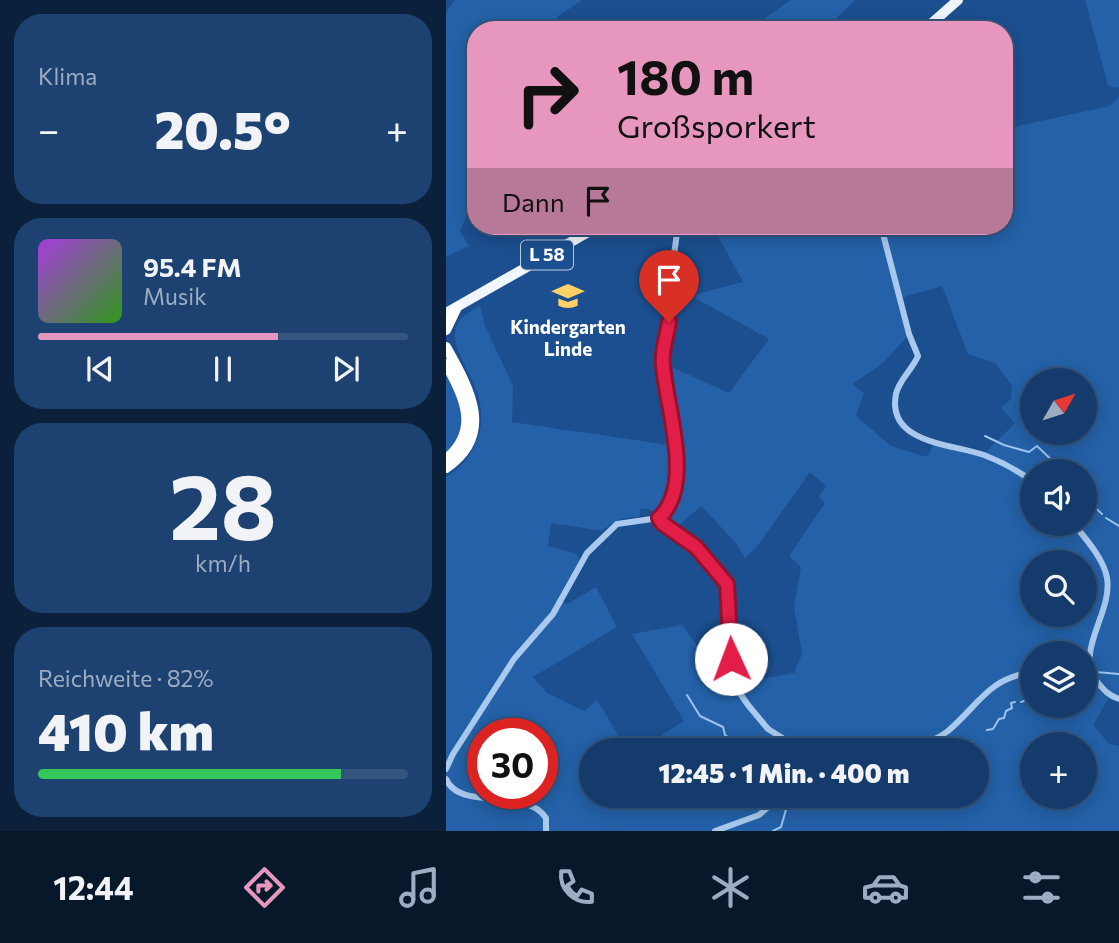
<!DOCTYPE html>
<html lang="de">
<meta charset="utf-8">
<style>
body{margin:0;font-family:Commissioner,sans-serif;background:#1d4271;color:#f1f3f6;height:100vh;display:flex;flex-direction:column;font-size:26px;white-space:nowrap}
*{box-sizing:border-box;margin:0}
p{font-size:23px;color:#9dadc1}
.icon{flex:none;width:38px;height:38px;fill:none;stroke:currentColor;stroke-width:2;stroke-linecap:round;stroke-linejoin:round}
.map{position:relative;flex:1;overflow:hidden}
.details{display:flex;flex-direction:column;gap:14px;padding:14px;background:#0b203b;width:446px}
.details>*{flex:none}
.hud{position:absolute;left:21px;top:21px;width:546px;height:214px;border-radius:28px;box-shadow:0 4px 18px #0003,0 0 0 2px #33557e;background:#e797bd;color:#111;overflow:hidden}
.needle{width:46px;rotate:51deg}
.controls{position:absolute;left:574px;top:368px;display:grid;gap:14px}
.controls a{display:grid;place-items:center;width:77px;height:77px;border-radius:50%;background:#143b6b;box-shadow:0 4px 18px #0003,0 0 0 2px #33557e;font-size:35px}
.speed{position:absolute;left:21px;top:718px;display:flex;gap:14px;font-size:35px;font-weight:700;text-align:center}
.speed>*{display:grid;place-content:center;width:91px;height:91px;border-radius:50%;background:#143b6b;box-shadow:0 4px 18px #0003,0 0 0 2px #33557e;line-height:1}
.speed .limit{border:10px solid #d22;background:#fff;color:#111}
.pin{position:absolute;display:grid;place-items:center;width:60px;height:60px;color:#fff;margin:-72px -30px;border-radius:50% 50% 50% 0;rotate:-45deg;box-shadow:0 0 7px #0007}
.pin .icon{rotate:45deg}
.me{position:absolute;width:77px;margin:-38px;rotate:358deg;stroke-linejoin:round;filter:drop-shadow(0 0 5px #0008)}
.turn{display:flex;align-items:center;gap:24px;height:147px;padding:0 35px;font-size:32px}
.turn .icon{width:91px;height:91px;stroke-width:2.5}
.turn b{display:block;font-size:49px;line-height:60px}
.then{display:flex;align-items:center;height:66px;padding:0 35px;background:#0003;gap:14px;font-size:26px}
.big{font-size:52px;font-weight:800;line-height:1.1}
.details .tile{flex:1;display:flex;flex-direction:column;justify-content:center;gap:10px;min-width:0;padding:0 24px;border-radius:28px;background:#1d4271}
.details .dial{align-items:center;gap:0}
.dial b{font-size:91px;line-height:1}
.song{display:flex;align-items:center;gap:21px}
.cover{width:84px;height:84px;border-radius:10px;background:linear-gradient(135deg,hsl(280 70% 55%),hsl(110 70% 35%))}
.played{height:7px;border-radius:4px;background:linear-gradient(90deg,#e797bd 65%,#33557e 65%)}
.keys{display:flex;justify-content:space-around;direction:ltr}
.heat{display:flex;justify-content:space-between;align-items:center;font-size:38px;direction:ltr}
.charge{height:10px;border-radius:5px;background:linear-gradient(90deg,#34c759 82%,#33557e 0)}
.trip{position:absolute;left:133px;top:738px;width:410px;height:70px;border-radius:35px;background:#143b6b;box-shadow:0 4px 18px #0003,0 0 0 2px #33557e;font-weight:800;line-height:70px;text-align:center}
.menu{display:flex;height:112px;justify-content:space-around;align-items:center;background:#08182b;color:#9dadc1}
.menu .icon{width:49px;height:49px}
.menu .on{color:#e797bd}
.menu b{font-size:32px;color:#f1f3f6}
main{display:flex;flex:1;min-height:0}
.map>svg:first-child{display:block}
.green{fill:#2461a8;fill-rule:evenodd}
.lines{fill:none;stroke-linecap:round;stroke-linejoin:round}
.stream{stroke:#9cc4f0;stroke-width:2}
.street{stroke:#a9c9ee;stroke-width:6}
.primary{stroke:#f0f6ff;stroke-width:10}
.highway{stroke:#fff;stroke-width:10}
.route-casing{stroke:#92132f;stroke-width:18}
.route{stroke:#e11d48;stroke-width:12}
.labels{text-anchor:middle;stroke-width:7;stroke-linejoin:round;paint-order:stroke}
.shield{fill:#1b4f8f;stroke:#bbcadd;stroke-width:2}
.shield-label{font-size:18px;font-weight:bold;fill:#fff}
.poi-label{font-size:19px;font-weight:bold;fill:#fff;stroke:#1b4f8f}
</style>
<main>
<section class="details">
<div class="tile"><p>Klima</p>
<div class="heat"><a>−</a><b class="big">20.5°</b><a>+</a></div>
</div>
<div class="tile">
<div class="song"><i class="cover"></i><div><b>95.4 FM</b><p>Musik</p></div></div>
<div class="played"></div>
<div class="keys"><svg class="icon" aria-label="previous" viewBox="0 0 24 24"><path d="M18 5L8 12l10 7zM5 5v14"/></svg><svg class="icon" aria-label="pause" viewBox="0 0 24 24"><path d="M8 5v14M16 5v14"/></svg><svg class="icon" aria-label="next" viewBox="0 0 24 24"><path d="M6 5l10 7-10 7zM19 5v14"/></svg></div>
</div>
<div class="tile dial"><b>28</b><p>km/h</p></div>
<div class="tile"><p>Reichweite · 82%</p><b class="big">410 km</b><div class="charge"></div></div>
</section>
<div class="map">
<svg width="673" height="831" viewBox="0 0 673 831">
<rect width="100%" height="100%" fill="#1b4f8f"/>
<path class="green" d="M 8,0 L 136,0 L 110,18 L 116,28 L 112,30 L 30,30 L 30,193 L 14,231 L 23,246 L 0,257 L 0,13 Z
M 345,0 L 409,0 L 378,30 L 310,30 L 315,27 L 316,20 Z
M 639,0 L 673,0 L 673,86 L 670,88 L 662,85 Z
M 673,97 L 673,696 L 665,694 L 647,725 L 663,744 L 673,746 L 673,831 L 0,831 L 0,477 C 15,468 24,457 31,440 C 50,390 0,355 10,327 C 14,316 25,311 34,306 L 39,326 L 67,386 L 66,422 L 230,446 L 219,364 L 283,393 L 323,339 L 249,298 L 251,294 L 297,282 L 268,229 L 275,226 L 558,226 L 558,129 L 664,106 ZM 496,286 L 522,354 L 549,363 L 566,385 L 565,399 L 555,408 L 569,423 L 538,454 L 489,441 L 481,457 L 445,446 L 410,416 L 418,393 L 406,384 L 437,363 L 461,337 L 451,299 ZM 586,380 L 639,380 L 639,432 L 586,432 ZM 561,466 L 586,480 L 586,471 L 639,471 L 639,523 L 586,523 L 586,483 ZM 364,472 L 380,486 L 373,497 L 379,503 L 343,556 L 355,567 L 348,606 L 356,654 L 348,673 L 288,684 L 266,666 L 236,625 L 186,634 L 238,721 L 191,751 L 530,751 L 530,796 L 145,796 L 145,751 L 182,751 L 151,700 L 138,711 L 101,693 L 87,677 L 171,627 L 150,587 L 121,604 L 112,599 L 133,560 L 131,554 L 102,546 L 105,523 L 156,531 C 168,521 177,517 193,517 L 195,509 L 203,509 L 229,529 L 255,506 L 291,544 L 299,558 L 310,548 ZM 586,562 L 639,562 L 639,614 L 586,614 ZM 586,653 L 639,653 L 639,705 L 586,705 ZM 37,733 L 96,733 L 96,793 L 37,793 ZM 586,744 L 639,744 L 639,796 L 586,796 Z
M 0,371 L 16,409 L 14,436 L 0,454 Z"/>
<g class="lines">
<path class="stream" d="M 539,436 L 558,445 L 583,452 L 591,446 L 613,467 L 613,471
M 639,498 L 656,514
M 660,518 L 673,526
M 639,670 L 640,670
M 650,672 L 673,674
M 241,695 L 254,716 L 277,727 L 279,735 L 301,751
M 575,702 L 586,698
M 541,730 L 547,729 L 553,719 L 558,718 L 560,711 L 566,708 L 565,703 L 569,702
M 514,751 L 523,745 L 523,742 L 527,742
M 327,831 L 335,827 L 341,806 L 346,796"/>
<path class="street" d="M 435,226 L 463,334 L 472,356 C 466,370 453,380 450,394 C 440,444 508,444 538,455 C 556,462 571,470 586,481
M 213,518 L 216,523 L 250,547 L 281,584 L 283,650 L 293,692 L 302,705 L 322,729 L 338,739 L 387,751
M 627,523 C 639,538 658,559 661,578 C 667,613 627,652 652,683 C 658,690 663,696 673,699
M 433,751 C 456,749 483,746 502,731 C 533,705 541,679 586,672
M 0,769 L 7,754 L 68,659 L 107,614 L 141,553 L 171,524 L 213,518 L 226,499 L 230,473 L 229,439 L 216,362 L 226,302 L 227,262 L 232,226
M 0,779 C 14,812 79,786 100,818 L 100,831
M 269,831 L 313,815 L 335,796"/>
<path class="primary" d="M 478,30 L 512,0
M 0,313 L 153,226"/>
<path class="highway" d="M 0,330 L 11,307
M 0,347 C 23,388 50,434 0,468
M 0,364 C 18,397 35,430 0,459"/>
</g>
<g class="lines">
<g class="route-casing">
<path id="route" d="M 223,322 C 221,336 215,352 217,365 C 220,407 249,485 213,518 L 216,523 L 250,547 L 281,584 L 285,659"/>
</g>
<use href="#route" class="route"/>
</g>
<defs>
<g id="school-bare" transform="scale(2.415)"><path d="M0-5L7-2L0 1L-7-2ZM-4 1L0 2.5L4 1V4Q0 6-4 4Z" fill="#ffd166" stroke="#1b4f8f" stroke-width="2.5" paint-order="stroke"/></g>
</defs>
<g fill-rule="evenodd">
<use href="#school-bare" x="122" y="296"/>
</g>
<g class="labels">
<rect class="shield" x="75" y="240.5" width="52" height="29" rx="5"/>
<g class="shield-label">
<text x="101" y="261">L 58</text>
</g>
<g class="poi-label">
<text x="122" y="334">Kindergarten<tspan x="122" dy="22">Linde</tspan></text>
</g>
</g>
</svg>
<div class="controls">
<a><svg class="needle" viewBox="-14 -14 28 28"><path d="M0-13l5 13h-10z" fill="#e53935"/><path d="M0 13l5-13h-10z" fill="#9dadc1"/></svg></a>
<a><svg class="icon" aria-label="sound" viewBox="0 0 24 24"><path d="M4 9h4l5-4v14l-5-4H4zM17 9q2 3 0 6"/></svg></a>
<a><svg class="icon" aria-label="search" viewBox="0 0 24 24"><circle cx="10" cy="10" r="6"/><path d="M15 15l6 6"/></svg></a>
<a><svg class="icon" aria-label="layers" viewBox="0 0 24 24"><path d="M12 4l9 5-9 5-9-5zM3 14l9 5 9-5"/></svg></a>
<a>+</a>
</div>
<div class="speed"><div class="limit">30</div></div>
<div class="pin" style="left:223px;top:322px;background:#d93025"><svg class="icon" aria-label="arrive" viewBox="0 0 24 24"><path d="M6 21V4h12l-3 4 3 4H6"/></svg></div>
<svg class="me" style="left:285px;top:659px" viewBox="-20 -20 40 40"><circle r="19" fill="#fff"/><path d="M0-13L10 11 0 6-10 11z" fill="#e11d48"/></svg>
<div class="trip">12:45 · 1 Min. · 400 m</div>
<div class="hud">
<div class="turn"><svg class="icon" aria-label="right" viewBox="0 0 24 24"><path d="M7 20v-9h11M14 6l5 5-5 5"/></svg><div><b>180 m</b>Großsporkert</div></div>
<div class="then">Dann<svg class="icon" aria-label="arrive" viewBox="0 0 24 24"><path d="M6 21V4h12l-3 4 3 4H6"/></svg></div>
</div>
</div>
</main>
<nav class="menu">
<b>12:44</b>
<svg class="icon on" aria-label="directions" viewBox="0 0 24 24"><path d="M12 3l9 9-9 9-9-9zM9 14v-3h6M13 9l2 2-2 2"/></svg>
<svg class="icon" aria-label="music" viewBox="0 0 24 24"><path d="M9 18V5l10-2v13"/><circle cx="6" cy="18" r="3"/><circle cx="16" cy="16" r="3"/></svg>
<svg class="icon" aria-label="phone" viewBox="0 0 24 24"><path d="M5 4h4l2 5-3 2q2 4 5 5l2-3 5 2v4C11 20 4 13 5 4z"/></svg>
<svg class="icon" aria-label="climate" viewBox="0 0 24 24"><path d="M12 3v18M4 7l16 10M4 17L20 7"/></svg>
<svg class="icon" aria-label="car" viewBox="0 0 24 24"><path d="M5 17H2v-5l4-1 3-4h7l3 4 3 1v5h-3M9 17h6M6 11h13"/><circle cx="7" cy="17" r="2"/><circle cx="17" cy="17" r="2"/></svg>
<svg class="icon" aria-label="filters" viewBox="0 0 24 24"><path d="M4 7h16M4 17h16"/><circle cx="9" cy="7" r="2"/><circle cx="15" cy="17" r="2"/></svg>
</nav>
